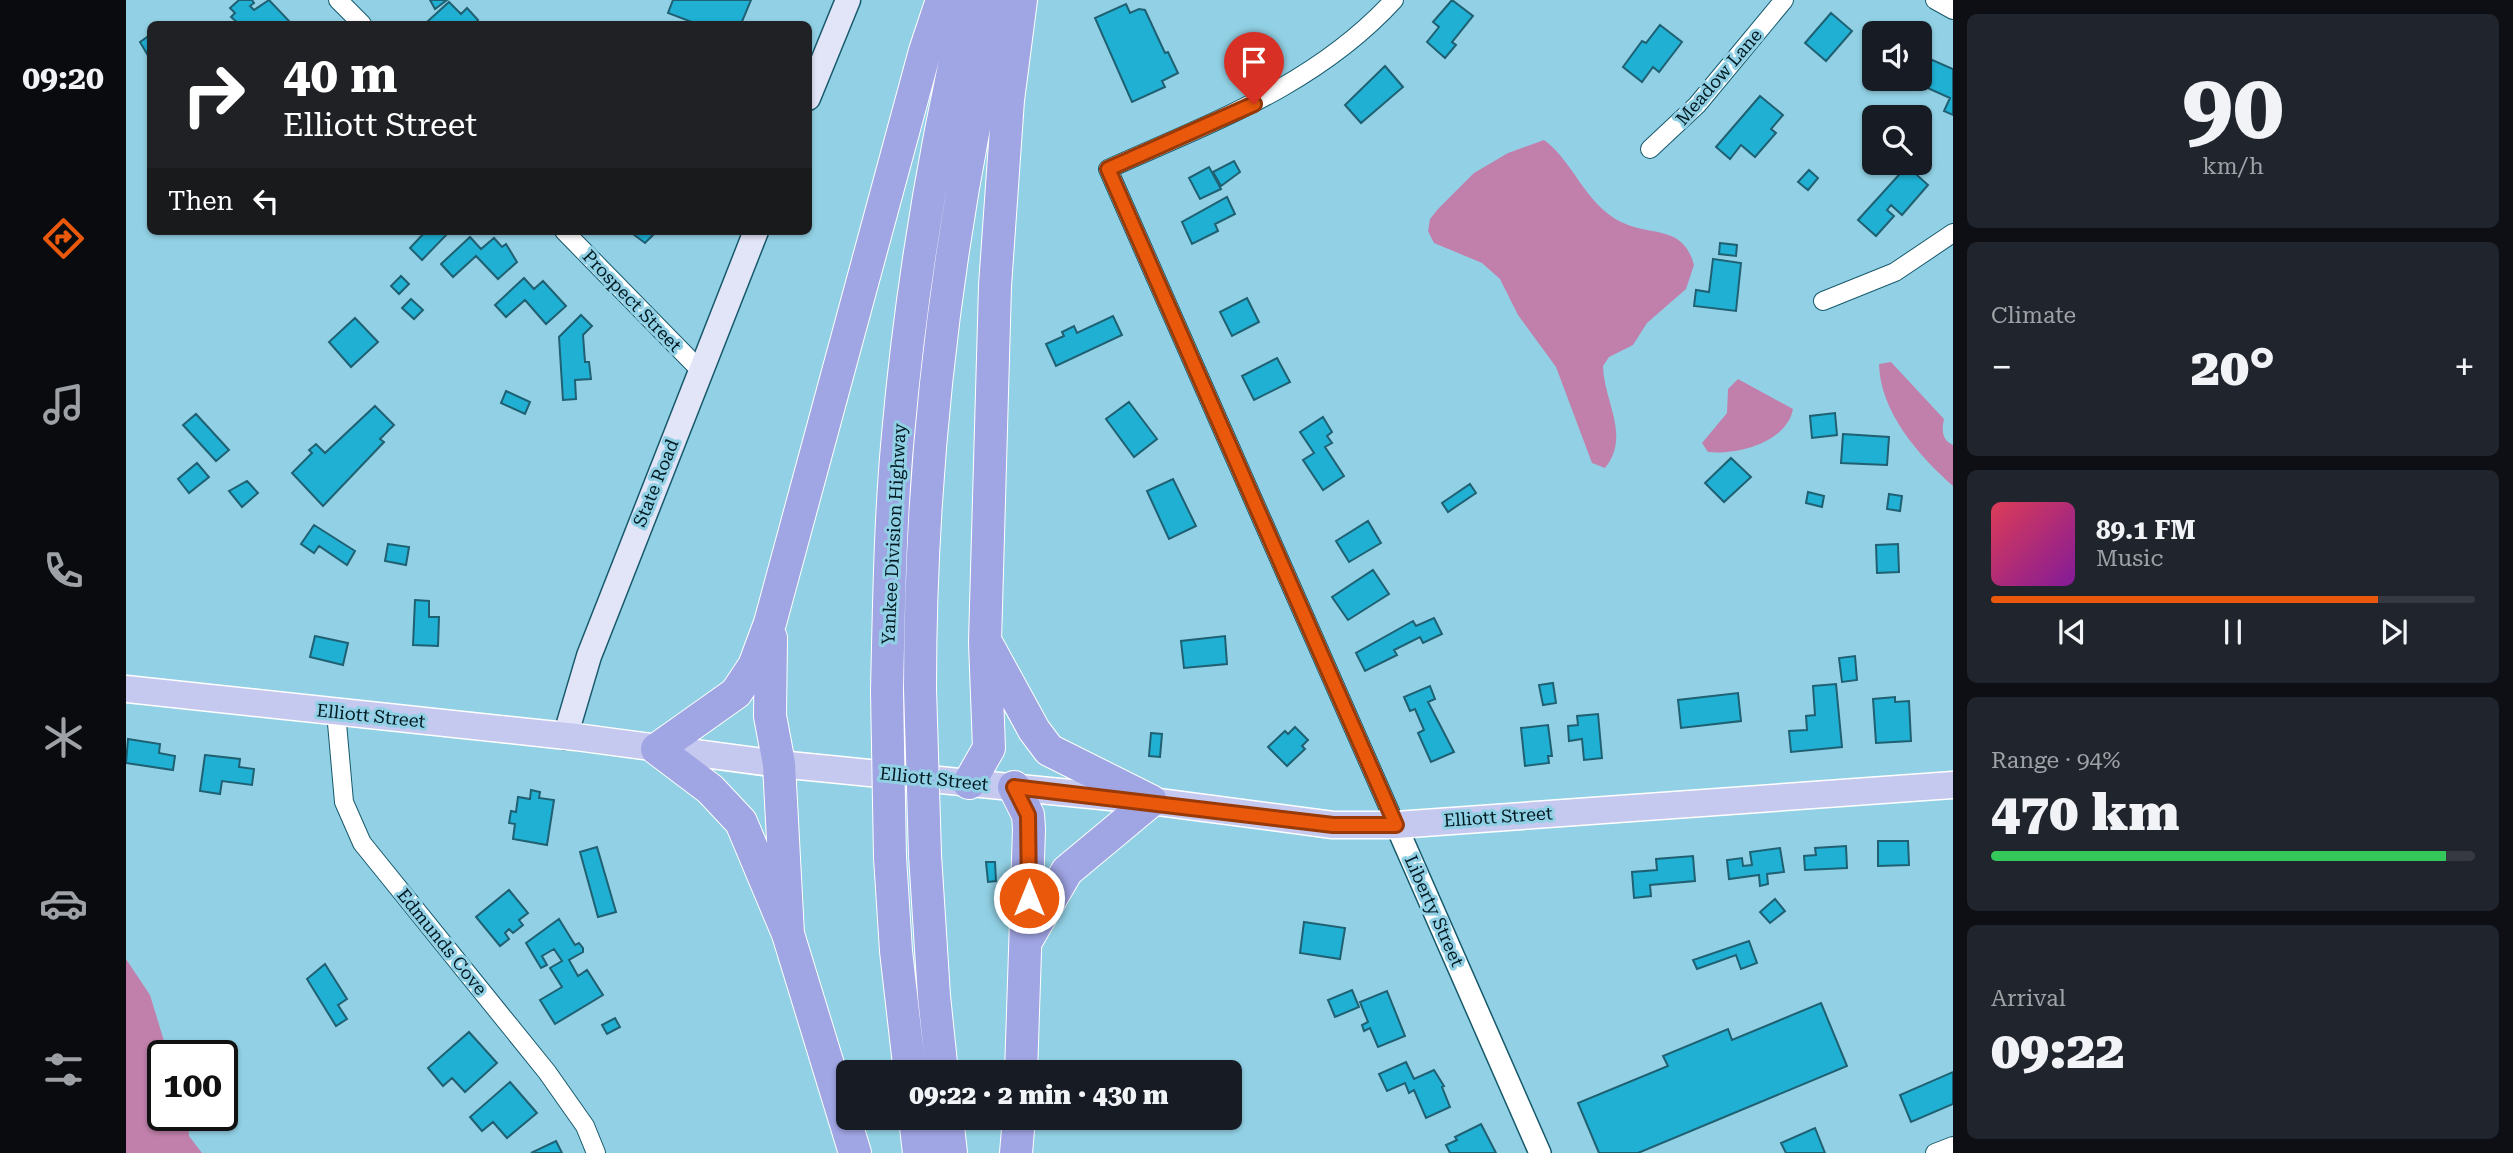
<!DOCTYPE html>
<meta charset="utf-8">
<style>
body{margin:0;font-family:"Roboto Serif",serif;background:#20242c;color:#f1f3f6;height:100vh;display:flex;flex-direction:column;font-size:26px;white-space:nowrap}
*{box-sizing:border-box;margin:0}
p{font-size:23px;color:#9ea1a6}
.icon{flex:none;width:38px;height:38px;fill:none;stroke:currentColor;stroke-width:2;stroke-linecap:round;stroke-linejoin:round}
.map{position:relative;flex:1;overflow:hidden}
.drawer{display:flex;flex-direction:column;gap:14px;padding:14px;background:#0d0f14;width:560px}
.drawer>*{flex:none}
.guide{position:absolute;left:21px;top:21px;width:665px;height:214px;border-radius:10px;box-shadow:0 2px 5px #0004;background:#202124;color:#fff;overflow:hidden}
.tools{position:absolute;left:1736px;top:21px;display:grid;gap:14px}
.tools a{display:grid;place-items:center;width:70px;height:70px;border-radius:10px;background:#171b24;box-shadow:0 2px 5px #0004;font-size:35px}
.speed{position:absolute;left:21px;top:1040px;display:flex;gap:14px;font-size:35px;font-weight:700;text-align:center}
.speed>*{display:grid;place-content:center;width:91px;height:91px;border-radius:50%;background:#171b24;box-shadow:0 2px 5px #0004;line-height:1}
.speed .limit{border:4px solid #111;border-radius:10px;background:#fff;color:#111}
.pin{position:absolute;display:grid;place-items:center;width:60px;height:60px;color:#fff;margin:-72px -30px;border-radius:50% 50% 50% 0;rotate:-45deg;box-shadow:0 0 7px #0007}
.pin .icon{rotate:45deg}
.me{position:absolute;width:77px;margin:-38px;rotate:0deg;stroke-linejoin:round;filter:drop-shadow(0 0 5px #0008)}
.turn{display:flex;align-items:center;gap:24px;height:147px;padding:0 21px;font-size:32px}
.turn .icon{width:91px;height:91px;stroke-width:2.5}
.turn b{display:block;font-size:49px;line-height:60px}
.then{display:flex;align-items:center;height:66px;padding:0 21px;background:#0003;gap:14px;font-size:26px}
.big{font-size:52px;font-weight:800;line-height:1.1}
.drawer .widget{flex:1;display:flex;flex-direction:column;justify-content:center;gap:10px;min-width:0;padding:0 24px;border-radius:10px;background:#20242c}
.drawer .dial{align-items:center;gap:0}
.dial b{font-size:91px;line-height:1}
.song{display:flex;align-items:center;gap:21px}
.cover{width:84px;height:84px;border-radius:10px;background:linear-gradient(135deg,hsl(350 70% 55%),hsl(290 70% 35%))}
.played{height:7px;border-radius:4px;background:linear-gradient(90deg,#ea580c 80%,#363941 80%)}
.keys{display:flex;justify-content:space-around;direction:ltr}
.heat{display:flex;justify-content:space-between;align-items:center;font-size:38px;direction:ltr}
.charge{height:10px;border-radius:5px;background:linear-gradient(90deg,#34c759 94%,#363941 0)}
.trip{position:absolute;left:710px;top:1060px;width:406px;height:70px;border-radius:10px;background:#171b24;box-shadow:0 2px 5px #0004;font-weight:800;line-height:70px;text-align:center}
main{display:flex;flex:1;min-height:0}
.menu{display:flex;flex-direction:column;width:126px;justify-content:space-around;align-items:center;background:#090b0e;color:#9ea1a6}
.menu .icon{width:49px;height:49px}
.menu .active{color:#ea580c}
.menu b{font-size:32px;color:#f1f3f6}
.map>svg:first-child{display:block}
.green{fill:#c180ab}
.building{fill:#1fb0d4;stroke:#1f6072;stroke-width:2}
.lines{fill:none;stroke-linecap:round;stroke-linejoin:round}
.minor-casing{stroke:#17596b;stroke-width:20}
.tertiary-casing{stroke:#17596b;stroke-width:24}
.secondary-casing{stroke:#17596b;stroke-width:27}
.primary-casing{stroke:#fff;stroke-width:29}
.motorway-casing{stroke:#fff;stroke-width:34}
.minor{stroke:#fff;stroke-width:18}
.tertiary{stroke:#fff;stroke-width:21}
.secondary{stroke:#e2e4f7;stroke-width:24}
.primary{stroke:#c6c9ef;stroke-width:26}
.motorway{stroke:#a0a5e4;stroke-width:32}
.motorway-bridge-casing{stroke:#fff;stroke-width:34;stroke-linecap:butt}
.motorway-bridge{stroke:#a0a5e4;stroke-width:32}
.route-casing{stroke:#983908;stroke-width:18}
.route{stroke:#ea580c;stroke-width:12}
.labels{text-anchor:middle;stroke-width:6;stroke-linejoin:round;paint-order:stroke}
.street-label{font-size:18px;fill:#011a22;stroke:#92d1e5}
</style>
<main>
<nav class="menu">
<b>09:20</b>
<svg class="icon active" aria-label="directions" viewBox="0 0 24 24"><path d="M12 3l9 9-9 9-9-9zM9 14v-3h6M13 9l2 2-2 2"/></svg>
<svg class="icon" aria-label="music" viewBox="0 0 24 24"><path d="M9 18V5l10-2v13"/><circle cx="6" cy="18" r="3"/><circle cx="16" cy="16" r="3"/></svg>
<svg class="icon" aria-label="phone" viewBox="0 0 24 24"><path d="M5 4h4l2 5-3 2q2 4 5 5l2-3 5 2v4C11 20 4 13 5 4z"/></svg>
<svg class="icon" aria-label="climate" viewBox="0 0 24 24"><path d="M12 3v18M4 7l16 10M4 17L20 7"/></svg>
<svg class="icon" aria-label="car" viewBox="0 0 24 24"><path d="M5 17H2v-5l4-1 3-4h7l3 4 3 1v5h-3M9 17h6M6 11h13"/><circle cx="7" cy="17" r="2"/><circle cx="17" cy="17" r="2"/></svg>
<svg class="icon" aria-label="filters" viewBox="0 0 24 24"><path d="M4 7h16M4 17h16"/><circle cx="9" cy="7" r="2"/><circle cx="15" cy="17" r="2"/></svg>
</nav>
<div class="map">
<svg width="1827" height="1153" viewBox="0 0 1827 1153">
<rect width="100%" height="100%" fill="#92d1e5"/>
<path class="green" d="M 1418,140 C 1448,162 1458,203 1495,222 C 1526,237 1557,224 1568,265 L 1560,289 L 1521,323 L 1507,345 L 1483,357 L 1477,366 C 1478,403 1505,435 1479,468 L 1466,463 L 1430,367 L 1392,315 L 1374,279 L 1356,263 L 1308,243 L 1302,231 L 1304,219 L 1312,209 L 1348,173 L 1382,153 Z
M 1765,362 L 1818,419 C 1816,429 1815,440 1827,445 L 1827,486 C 1793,456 1754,412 1753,364 Z
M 1612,379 L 1667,409 C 1661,442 1612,455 1582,452 L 1576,443 L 1601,413 L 1602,389 Z
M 0,959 L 24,995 L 38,1041 L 48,1055 L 37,1055 L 37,1115 L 62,1115 L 63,1136 L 76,1153 L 0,1153 Z"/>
<path class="building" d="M 113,0 L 126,0 L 128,3 L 124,6 L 128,10 L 143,0 L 164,22 L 113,24 L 105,17 L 109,13 L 104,8 Z
M 304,0 L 321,0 L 309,9 Z
M 547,0 L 625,0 L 615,24 L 571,24 L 542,13 Z
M 1326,0 L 1347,16 L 1326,42 L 1330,45 L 1319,58 L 1301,42 L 1313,27 L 1307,22 Z
M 323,2 L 335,14 L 341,8 L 352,20 L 348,24 L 305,24 L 302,21 Z
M 1000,4 L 1004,13 L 1013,9 L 1019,10 L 1039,53 L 1042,52 L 1052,73 L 1036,81 L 1039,87 L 1006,102 L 969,18 Z
M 1705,13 L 1726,31 L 1700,61 L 1679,43 Z
M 1534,25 L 1556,42 L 1533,72 L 1527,67 L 1516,82 L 1497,67 L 1516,41 L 1520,43 Z
M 24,35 L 24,59 L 14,42 Z
M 1797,56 L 1827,69 L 1827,115 L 1818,111 L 1824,98 L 1786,81 L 1794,79 Z
M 1259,66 L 1277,87 L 1235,123 L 1219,105 Z
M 1634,96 L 1657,115 L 1645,129 L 1650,133 L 1629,157 L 1615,145 L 1604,159 L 1590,147 Z
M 1108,161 L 1114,172 L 1095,186 L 1087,172 Z
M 1781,166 L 1802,185 L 1776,215 L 1765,205 L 1761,210 L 1768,216 L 1750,236 L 1732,220 Z
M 1083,167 L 1095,189 L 1074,199 L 1063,178 Z
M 1683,170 L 1692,178 L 1682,190 L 1672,182 Z
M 1101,197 L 1109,214 L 1089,224 L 1092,231 L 1066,244 L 1056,222 Z
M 300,231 L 324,231 L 296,260 L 284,248 Z
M 503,231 L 526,231 L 528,234 L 519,243 Z
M 344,237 L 355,249 L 368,238 L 376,247 L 380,244 L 391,262 L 372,279 L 350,256 L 327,277 L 315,264 Z
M 1594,243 L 1611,245 L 1610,256 L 1593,254 Z
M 1587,259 L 1615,263 L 1610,311 L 1568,306 L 1570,290 L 1583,292 Z
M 275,276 L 283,284 L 273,294 L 265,286 Z
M 398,278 L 408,289 L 417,281 L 440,306 L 420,324 L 399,300 L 380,317 L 369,305 Z
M 1121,298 L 1133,322 L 1106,336 L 1094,312 Z
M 285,299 L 297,310 L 288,319 L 276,308 Z
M 455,315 L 466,326 L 457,335 L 459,362 L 463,362 L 465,379 L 449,380 L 450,399 L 437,400 L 433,337 Z
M 987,316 L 996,335 L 930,366 L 920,344 L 938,336 L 936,332 L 948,326 L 951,333 Z
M 229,318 L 252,342 L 225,367 L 203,342 Z
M 1151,358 L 1164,382 L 1128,400 L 1116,376 Z
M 380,391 L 404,402 L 399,414 L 375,403 Z
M 1003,402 L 1031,439 L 1008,457 L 980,419 Z
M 249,406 L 268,425 L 254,439 L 258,442 L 197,506 L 166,473 L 186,453 L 183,450 L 190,444 L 199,453 Z
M 1709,413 L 1711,435 L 1686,438 L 1684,416 Z
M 70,414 L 103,450 L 90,461 L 57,425 Z
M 1197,417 L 1206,432 L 1201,436 L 1206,443 L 1199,447 L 1218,476 L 1197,490 L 1177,460 L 1188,453 L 1174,432 Z
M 1717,434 L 1763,437 L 1761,465 L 1715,463 Z
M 1605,458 L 1625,477 L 1598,502 L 1579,483 Z
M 71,463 L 83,477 L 63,493 L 52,479 Z
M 1047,479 L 1070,526 L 1043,539 L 1021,491 Z
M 121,481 L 132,493 L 116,507 L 103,491 Z
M 1344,484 L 1350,493 L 1322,512 L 1316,503 Z
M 1682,492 L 1698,496 L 1696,507 L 1680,503 Z
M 1763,494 L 1776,496 L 1774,511 L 1761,509 Z
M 1242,521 L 1255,543 L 1223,562 L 1210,541 Z
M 188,525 L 229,551 L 221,565 L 193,546 L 188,553 L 175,544 Z
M 262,544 L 283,547 L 280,565 L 259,561 Z
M 1772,544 L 1773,572 L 1751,573 L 1750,545 Z
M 1247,570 L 1263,594 L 1222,620 L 1206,597 Z
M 289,600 L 303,601 L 303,617 L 313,617 L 312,646 L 287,645 Z
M 1308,618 L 1316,634 L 1297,643 L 1294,637 L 1268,650 L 1271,655 L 1239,671 L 1230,653 L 1287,621 L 1290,626 Z
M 189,636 L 222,643 L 217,665 L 184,657 Z
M 1099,636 L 1101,664 L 1058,668 L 1055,641 Z
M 1729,656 L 1731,680 L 1716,682 L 1713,658 Z
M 1427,683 L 1430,703 L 1417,705 L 1413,685 Z
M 1710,684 L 1716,747 L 1665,752 L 1663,731 L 1681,730 L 1680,716 L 1689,715 L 1687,686 Z
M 1304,686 L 1309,699 L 1302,702 L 1328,752 L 1305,762 L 1292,733 L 1298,730 L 1289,709 L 1284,711 L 1278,697 Z
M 1612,693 L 1615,721 L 1555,728 L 1552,700 Z
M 1769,697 L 1769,702 L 1783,701 L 1785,741 L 1750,743 L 1747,699 Z
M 1472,714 L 1476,758 L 1458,760 L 1456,739 L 1443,741 L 1442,726 L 1452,725 L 1451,716 Z
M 1422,725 L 1426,756 L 1422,756 L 1423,763 L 1399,766 L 1395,728 Z
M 1169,727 L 1182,740 L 1176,746 L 1179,749 L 1161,766 L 1142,747 L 1159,731 L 1162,734 Z
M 1025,733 L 1036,734 L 1034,757 L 1023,756 Z
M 2,739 L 34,744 L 33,753 L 49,756 L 47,770 L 0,763 Z
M 79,755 L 114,759 L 113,767 L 128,769 L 126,785 L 96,781 L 94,794 L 74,791 Z
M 405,790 L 414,792 L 413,798 L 428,800 L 421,845 L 387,839 L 389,824 L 383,823 L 385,811 L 390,812 L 392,797 L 404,799 Z
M 1752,841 L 1782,841 L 1783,865 L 1752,866 Z
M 1720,846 L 1721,868 L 1679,870 L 1678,856 L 1690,855 L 1689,848 Z
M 471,847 L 490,912 L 472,917 L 454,852 Z
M 1654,848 L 1658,872 L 1641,874 L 1642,884 L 1634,886 L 1633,875 L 1603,879 L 1601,860 L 1616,858 L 1617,866 L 1626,865 L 1624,852 Z
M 1567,856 L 1569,881 L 1524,885 L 1525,896 L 1508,898 L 1506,872 L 1531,870 L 1530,859 Z
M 860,862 L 869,862 L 870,881 L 862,882 Z
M 383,890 L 402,913 L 393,920 L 397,925 L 387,933 L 383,929 L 379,933 L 383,939 L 374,946 L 350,917 Z
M 1649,899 L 1659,911 L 1644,923 L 1634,912 Z
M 433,919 L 449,945 L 453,943 L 457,948 L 457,952 L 443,960 L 452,976 L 461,970 L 477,995 L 429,1024 L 414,1000 L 436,987 L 424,968 L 436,961 L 428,949 L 416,956 L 421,965 L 415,968 L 400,943 Z
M 1178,922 L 1219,928 L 1214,959 L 1174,953 Z
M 1623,941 L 1631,963 L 1615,969 L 1610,955 L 1571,969 L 1567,960 Z
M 199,964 L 221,999 L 212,1005 L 221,1019 L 210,1026 L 181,979 Z
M 1226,990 L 1233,1007 L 1209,1017 L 1202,1000 Z
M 1261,991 L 1279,1036 L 1252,1047 L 1244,1028 L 1238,1031 L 1236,1025 L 1242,1022 L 1234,1002 Z
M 1695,1003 L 1721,1066 L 1512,1153 L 1473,1153 L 1452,1103 L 1542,1066 L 1537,1056 L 1602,1029 L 1606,1040 Z
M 489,1018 L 494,1027 L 481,1034 L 476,1025 Z
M 343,1032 L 371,1063 L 339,1092 L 326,1078 L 317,1086 L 302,1068 Z
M 1280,1062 L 1288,1079 L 1308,1070 L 1318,1086 L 1316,1087 L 1324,1107 L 1300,1118 L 1288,1090 L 1283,1093 L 1279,1083 L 1261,1091 L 1253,1074 Z
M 1827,1072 L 1827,1104 L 1785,1122 L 1774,1095 Z
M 384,1082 L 411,1113 L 381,1138 L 367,1122 L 356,1131 L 344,1117 Z
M 1355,1124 L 1370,1153 L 1324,1153 L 1320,1145 L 1331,1140 L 1329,1137 Z
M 1689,1128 L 1699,1153 L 1660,1153 L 1655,1143 Z
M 430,1141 L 436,1153 L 405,1153 Z"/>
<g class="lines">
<g class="minor-casing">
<path id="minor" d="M 212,0 L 236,24
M 1268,0 C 1189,86 1086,122 982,169 L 1270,825
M 1809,0 L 1827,10
M 1524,149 L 1571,105 L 1658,0
M 438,231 L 575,371
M 1697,301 L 1769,272 L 1827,233
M 210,712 L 218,802 L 236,843 L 421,1072 L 459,1126 L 470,1153
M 1809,1153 L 1827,1146"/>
</g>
<g class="tertiary-casing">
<path id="tertiary" d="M 1270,825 L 1414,1153"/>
</g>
<g class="secondary-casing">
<path id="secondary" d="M 682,98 L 722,0
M 439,737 L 463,656 L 630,231"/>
</g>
<g class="primary-casing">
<path id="primary" d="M 0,689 L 450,737 L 653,764 L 1025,801 L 1207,825 L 1270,825 L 1827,785"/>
</g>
<g class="motorway-casing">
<path id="motorway" d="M 645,638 L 644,716 L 653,764 L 662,934 L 729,1153
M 862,646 L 908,730 L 923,750 L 1025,801 L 941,871 L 902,938
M 794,688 C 794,455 822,227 875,0
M 761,691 C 763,606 764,520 772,435 C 785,288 809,144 843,0
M 843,783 L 863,748 L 859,642 L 869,286 L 882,100 L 895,0
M 888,787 L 902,815 L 903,829 L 895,1073
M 799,855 L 808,996 L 816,1073
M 764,857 L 770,951 L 784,1073
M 662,934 L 615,822 L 584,789 L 531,749 L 610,693 L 628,666 L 644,623 L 799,51 L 816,0
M 789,1118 L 793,1153
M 821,1118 L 825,1153
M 890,1153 L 893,1118"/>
</g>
<use href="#minor" class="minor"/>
<use href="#tertiary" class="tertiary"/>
<use href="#secondary" class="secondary"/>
<use href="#primary" class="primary"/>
<use href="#motorway" class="motorway"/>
<g class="motorway-bridge-casing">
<path id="motorway-bridge" d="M 794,688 L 799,855
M 761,691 L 764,857"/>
</g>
<use href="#motorway-bridge" class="motorway-bridge"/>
</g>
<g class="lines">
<g class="route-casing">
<path id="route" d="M 903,898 L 902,815 L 888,787 L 1207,825 L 1270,825 L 982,169 L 1128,104"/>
</g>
<use href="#route" class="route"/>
</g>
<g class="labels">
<g class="street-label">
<text transform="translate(1593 77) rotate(-49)" y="6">Meadow Lane</text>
<text transform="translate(506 301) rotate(46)" y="6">Prospect Street</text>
<text transform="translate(530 483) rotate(-68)" y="6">State Road</text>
<text transform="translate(768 534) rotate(-87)" y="6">Yankee Division Highway</text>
<text transform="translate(245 716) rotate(6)" y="6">Elliott Street</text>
<text transform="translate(808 779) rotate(6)" y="6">Elliott Street</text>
<text transform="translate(1372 817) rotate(-4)" y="6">Elliott Street</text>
<text transform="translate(1308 911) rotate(66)" y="6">Liberty Street</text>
<text transform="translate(316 942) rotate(51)" y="6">Edmunds Cove</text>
</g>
</g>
</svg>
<div class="tools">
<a><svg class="icon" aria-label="sound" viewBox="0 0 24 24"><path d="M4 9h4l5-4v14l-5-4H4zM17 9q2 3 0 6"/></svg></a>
<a><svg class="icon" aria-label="search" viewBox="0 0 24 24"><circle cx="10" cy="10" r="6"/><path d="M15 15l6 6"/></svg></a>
</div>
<div class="speed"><div class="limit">100</div></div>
<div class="pin" style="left:1128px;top:104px;background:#d93025"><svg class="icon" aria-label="arrive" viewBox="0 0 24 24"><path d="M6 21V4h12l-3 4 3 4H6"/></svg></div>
<svg class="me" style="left:903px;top:898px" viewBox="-20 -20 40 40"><circle r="17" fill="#ea580c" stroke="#fff" stroke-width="3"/><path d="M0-11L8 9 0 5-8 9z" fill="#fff"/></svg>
<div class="trip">09:22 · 2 min · 430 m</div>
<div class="guide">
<div class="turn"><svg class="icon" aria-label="right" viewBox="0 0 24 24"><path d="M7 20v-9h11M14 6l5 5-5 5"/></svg><div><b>40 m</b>Elliott Street</div></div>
<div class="then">Then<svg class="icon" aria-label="left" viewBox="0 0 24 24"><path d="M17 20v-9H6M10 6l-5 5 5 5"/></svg></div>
</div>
</div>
<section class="drawer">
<div class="widget dial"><b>90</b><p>km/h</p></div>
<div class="widget"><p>Climate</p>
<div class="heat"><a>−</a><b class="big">20°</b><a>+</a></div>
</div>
<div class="widget">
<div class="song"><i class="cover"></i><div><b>89.1 FM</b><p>Music</p></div></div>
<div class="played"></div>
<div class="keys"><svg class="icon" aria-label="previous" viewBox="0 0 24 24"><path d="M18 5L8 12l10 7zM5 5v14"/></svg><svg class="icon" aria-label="pause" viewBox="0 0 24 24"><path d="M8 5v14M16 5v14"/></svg><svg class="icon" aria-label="next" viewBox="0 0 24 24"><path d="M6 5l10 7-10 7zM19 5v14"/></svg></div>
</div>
<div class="widget"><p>Range · 94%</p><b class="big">470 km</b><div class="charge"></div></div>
<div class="widget"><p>Arrival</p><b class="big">09:22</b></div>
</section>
</main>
